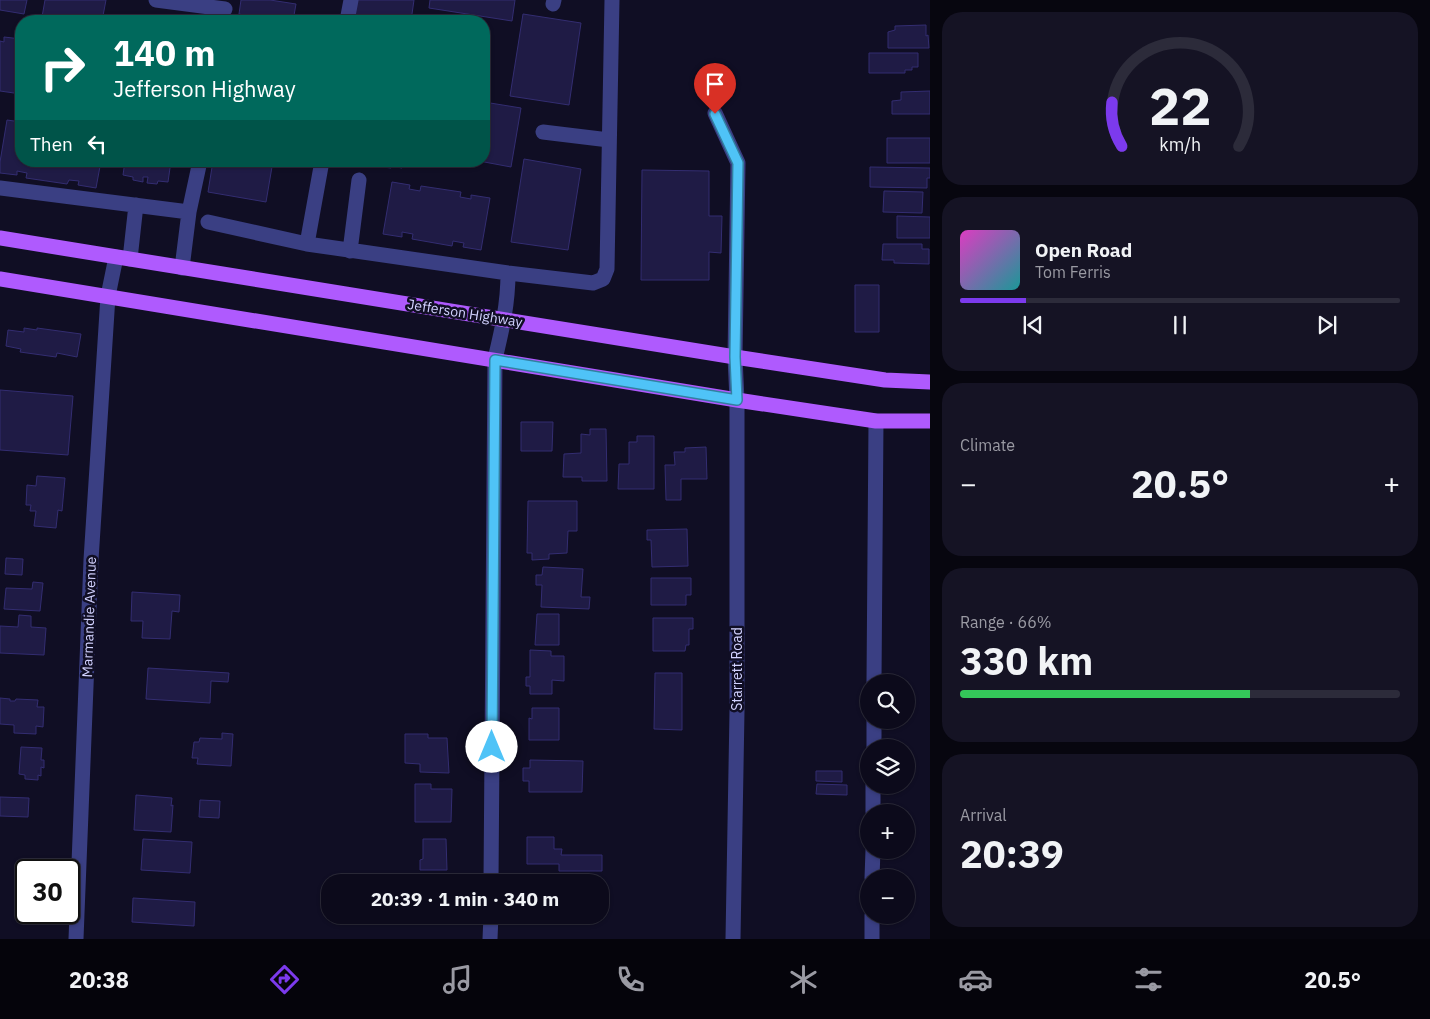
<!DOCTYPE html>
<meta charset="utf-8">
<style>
body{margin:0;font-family:"IBM Plex Sans",sans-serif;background:#151324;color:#f1f3f6;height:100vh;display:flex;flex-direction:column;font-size:19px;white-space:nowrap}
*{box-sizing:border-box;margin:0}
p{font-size:16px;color:#9a9aa3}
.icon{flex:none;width:28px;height:28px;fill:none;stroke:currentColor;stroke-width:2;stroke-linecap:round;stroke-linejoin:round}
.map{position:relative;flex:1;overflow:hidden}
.panel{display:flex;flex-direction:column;gap:12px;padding:12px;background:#07060f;width:500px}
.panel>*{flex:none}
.hud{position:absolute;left:15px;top:15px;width:475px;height:152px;border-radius:20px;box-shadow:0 1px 4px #0004,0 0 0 1px #2c2b3a;background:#00695c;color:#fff;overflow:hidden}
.fabs{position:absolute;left:860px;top:674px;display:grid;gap:10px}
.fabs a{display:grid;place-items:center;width:55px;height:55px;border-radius:50%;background:#0c0a1b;box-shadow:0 1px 4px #0004,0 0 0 1px #2c2b3a;font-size:25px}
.speed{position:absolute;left:15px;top:859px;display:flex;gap:10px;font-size:25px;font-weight:700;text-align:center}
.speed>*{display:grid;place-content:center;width:65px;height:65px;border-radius:50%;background:#0c0a1b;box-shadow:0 1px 4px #0004,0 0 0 1px #2c2b3a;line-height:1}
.speed .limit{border:2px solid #111;border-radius:8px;background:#fff;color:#111}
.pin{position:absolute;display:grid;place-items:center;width:42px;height:42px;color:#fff;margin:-51px -21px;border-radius:50% 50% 50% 0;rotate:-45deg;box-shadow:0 0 5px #0007}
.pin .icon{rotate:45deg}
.me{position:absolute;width:55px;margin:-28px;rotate:0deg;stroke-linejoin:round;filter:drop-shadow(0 0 4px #0008)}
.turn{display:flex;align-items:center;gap:18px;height:105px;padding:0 15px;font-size:22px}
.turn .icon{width:65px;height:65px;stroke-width:2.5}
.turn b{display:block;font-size:35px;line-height:42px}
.then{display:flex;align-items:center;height:48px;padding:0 15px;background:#0003;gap:10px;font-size:19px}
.big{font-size:38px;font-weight:700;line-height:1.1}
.panel .widget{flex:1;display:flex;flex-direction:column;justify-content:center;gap:8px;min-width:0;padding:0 18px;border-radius:20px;background:#151324}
.panel .dial{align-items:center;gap:0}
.dial svg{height:130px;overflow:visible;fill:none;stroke:#2c2b3a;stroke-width:7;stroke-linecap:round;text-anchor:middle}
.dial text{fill:#f1f3f6;stroke:none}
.song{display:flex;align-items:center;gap:15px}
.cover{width:60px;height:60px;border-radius:8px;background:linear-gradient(135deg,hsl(310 70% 55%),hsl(180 70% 35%))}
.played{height:5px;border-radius:2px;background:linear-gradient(90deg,#7c3aed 15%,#2c2b3a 15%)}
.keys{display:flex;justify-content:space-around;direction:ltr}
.heat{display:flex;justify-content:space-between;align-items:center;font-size:28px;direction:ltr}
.charge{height:8px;border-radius:4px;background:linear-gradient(90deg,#34c759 66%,#2c2b3a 0)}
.trip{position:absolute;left:321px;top:874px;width:288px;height:50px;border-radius:20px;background:#0c0a1b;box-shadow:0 1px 4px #0004,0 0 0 1px #2c2b3a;font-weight:700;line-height:50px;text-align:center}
.tabs{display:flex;height:80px;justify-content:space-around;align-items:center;background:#05040b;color:#9a9aa3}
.tabs .icon{width:35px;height:35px}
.tabs .on{color:#7c3aed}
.tabs b{font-size:22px;color:#f1f3f6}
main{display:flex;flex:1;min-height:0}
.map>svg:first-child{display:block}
.building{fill:#1f1b45;stroke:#332d71}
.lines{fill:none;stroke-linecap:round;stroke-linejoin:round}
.minor{stroke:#3a3f83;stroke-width:15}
.major{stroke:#af5afe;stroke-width:15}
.route-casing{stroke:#337fa1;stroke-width:12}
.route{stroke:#4fc3f7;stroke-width:9}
.labels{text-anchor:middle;stroke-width:5;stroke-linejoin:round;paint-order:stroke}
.street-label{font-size:14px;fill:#d2d2ff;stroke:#100e24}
</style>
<main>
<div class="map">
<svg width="930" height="939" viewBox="0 0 930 939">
<rect width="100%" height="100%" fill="#100e24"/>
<path class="building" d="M 0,0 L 27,0 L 24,14 L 0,10 Z
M 45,0 L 106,0 L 102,21 L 67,21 L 42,17 Z
M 241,0 L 270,0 L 296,4 L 293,21 L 243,21 L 244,15 L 239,14 Z
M 355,0 L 414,0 L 411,21 L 352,21 Z
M 430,0 L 515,0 L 512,21 L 429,8 Z
M 523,14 L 581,23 L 569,105 L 510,96 Z
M 926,25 L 926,36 L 928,35 L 929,48 L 888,48 L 888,32 L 895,30 L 895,26 Z
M 4,37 L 21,39 L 21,94 L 0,91 L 0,41 L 4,42 Z
M 869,53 L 918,53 L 918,67 L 912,67 L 912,70 L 905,70 L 905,73 L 869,73 Z
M 930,91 L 930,114 L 892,114 L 892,101 L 901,100 L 901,92 Z
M 484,102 L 521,108 L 511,167 L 479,161 L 484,161 Z
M 7,120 L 21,122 L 21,161 L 101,161 L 96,188 L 78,185 L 79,181 L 69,180 L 67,184 L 26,178 L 27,173 L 17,171 L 17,175 L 0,173 L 0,162 Z
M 887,138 L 930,138 L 930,163 L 887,163 Z
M 524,159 L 581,169 L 568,250 L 511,242 Z
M 125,161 L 171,161 L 168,182 L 158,181 L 157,184 L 147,183 L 148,177 L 143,177 L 143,182 L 133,180 L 133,177 L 123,175 Z
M 213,161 L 273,161 L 266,202 L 208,192 Z
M 364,161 L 403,161 L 402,168 L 391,166 L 391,168 L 383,167 L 384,164 L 378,164 L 377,165 Z
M 870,167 L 930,168 L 930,178 L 927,178 L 927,188 L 870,187 Z
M 642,170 L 709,171 L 709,216 L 722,216 L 721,253 L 709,252 L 709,280 L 641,280 Z
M 392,182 L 410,185 L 409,189 L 420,191 L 421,186 L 461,192 L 460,197 L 471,199 L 471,195 L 490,198 L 481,250 L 463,247 L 464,243 L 453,241 L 452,246 L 412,239 L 413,234 L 402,232 L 402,237 L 383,234 Z
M 884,191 L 923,192 L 922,213 L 883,212 Z
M 897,216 L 930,217 L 930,238 L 897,238 Z
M 883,244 L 922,244 L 922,249 L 929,249 L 929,264 L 894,263 L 894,260 L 882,260 Z
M 855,285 L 879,285 L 879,332 L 855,332 Z
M 24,328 L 37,330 L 37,328 L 81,334 L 77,357 L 57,353 L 56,357 L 20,352 L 21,349 L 6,346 L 8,330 L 24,332 Z
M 0,390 L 73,396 L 68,455 L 0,450 Z
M 521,422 L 553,422 L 552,451 L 521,451 Z
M 590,429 L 606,429 L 607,481 L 582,481 L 582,477 L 563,477 L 564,454 L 581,453 L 581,434 L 590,435 Z
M 637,436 L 654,436 L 654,489 L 618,489 L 619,464 L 629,464 L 629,442 L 637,442 Z
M 706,447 L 707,479 L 681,479 L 681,500 L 666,500 L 665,465 L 675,465 L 674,452 L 685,452 L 685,448 Z
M 37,476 L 65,478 L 62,511 L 58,510 L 56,528 L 34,526 L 36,511 L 30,511 L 31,505 L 26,505 L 27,485 L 36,486 Z
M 528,501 L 577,501 L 577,531 L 568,531 L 567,553 L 549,554 L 549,559 L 532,560 L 532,553 L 527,553 Z
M 687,529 L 688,566 L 652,567 L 651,540 L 647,540 L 647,530 Z
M 6,558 L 23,559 L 22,575 L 5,574 Z
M 543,567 L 583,569 L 581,597 L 590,597 L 589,609 L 541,607 L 542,585 L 536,585 L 536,575 L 542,575 Z
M 651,578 L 691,578 L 691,595 L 686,595 L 686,605 L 651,605 Z
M 33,582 L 43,583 L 40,611 L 4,609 L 6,588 L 32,589 Z
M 132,592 L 180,595 L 179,612 L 172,611 L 170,639 L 142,638 L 143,621 L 131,621 Z
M 537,614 L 559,614 L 559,645 L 535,645 Z
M 19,615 L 31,616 L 31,627 L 46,628 L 44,655 L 0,653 L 0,626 L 18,627 Z
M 653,618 L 693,618 L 693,629 L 689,629 L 689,645 L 686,645 L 685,651 L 653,651 Z
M 530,650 L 551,651 L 551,656 L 564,656 L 564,681 L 552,680 L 552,694 L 530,694 L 530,686 L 526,686 L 526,677 L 530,677 Z
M 148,668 L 229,673 L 228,682 L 211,681 L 210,703 L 146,699 Z
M 655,673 L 682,673 L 682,730 L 654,729 Z
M 0,698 L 10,699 L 10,701 L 15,701 L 16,699 L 38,700 L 37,707 L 44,707 L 43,727 L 36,726 L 36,734 L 14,733 L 14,725 L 0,724 Z
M 532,708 L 559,708 L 559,740 L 529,740 L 529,718 L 532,719 Z
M 222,733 L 233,734 L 231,766 L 197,764 L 198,758 L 192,758 L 194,742 L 199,742 L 200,738 L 222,739 Z
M 405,734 L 428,734 L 428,738 L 447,738 L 449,773 L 420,772 L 420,764 L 405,763 Z
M 21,747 L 42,748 L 41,760 L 44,760 L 44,768 L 41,767 L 41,776 L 38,775 L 38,780 L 25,779 L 25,775 L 19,774 Z
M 530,760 L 583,761 L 582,792 L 529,792 L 529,781 L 523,781 L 523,768 L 530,768 Z
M 816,771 L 842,771 L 842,782 L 816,781 Z
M 415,784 L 431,784 L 431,789 L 452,789 L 451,822 L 415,822 Z
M 817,784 L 847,785 L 847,795 L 816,794 Z
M 136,795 L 172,798 L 171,806 L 173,805 L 171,832 L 134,830 Z
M 0,797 L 29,798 L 28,817 L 0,816 Z
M 200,800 L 220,801 L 219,818 L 199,817 Z
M 527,837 L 554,837 L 554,849 L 562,849 L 561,855 L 602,855 L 602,871 L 559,871 L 559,864 L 527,864 Z
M 143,839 L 192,842 L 190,873 L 141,870 Z
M 423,839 L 446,839 L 447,870 L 420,870 L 420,860 L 423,859 Z
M 133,898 L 195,902 L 194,926 L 132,922 Z
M 421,915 L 449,915 L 449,919 L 421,920 Z
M 525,915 L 592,915 L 592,919 L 525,919 Z"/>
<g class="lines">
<path class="minor" d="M 156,0 L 225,9
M 553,4 L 554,0
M 347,21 L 351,0
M 715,113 L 738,163 L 735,357 L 737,400 L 737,711 L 733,939
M 543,132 L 609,140
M 322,161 L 307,244 L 508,273 L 593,283 L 603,279 L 607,269 L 612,0
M 0,188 L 189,212
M 208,222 L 307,244
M 350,251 L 359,180
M 130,259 L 136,205
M 182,268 L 189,212 L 200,161
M 874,682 L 876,421
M 874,748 L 874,720
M 873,812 L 873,785
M 872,878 L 873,850
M 491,882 L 495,359 C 502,330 508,304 508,273
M 76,939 L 91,560 L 108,296 L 116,257
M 490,939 L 491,915
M 872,939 L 872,915"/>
<path class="major" d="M 0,238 L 735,357 L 885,380 L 930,382
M 0,279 L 737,400 L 876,421 L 930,421"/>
</g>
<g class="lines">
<g class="route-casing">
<path id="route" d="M 492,747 L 495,360 L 737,400 L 735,357 L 738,163 L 715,114"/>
</g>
<use href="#route" class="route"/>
</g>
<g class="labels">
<g class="street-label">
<text transform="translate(465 313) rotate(9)" y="5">Jefferson Highway</text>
<text transform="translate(89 617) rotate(-88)" y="5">Marmandie Avenue</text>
<text transform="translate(737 669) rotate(-90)" y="5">Starrett Road</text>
</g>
</g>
</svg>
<div class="fabs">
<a><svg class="icon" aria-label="search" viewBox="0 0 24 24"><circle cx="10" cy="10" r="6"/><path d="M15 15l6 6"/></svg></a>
<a><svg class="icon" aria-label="layers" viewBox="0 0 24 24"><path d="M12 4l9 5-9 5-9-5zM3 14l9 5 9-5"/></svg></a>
<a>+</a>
<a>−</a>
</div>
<div class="speed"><div class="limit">30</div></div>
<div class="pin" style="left:715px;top:114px;background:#d93025"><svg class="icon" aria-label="arrive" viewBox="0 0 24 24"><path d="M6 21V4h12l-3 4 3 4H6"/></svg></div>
<svg class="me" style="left:492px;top:747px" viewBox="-20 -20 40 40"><circle r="19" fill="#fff"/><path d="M0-13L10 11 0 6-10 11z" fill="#4fc3f7"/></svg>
<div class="trip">20:39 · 1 min · 340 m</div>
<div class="hud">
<div class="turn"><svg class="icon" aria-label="right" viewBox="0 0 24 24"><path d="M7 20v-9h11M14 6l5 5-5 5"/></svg><div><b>140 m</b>Jefferson Highway</div></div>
<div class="then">Then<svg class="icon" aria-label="left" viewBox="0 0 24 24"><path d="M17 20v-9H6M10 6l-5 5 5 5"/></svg></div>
</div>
</div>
<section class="panel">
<div class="widget dial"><svg viewBox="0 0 100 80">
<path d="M14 69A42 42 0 1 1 86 69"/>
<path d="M14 69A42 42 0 0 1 8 42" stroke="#7c3aed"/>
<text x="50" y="56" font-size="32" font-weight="700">22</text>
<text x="50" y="72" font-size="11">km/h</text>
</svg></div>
<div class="widget">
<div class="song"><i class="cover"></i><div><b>Open Road</b><p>Tom Ferris</p></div></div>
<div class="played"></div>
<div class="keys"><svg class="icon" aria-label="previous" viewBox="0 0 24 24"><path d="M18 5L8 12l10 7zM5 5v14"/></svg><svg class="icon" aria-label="pause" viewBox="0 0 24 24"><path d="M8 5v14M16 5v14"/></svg><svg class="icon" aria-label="next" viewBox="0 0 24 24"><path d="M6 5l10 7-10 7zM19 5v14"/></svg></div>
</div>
<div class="widget"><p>Climate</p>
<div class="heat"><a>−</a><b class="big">20.5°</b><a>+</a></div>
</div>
<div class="widget"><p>Range · 66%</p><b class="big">330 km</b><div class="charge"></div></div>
<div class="widget"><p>Arrival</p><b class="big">20:39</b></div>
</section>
</main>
<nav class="tabs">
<b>20:38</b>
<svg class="icon on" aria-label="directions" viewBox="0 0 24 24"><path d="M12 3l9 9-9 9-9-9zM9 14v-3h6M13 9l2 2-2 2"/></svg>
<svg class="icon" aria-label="music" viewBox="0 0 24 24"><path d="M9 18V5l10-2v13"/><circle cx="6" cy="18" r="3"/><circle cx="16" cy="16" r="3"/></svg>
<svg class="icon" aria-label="phone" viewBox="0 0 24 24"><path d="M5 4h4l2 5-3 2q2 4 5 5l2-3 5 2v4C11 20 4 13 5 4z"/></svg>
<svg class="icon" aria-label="climate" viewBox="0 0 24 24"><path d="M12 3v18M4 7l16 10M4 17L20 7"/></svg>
<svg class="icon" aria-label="car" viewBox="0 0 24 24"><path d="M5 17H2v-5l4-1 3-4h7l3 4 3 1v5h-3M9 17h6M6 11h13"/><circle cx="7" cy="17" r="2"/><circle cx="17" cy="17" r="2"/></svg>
<svg class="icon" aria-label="filters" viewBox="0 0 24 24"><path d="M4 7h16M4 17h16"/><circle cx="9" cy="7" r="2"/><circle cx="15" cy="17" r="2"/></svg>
<b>20.5°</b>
</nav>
